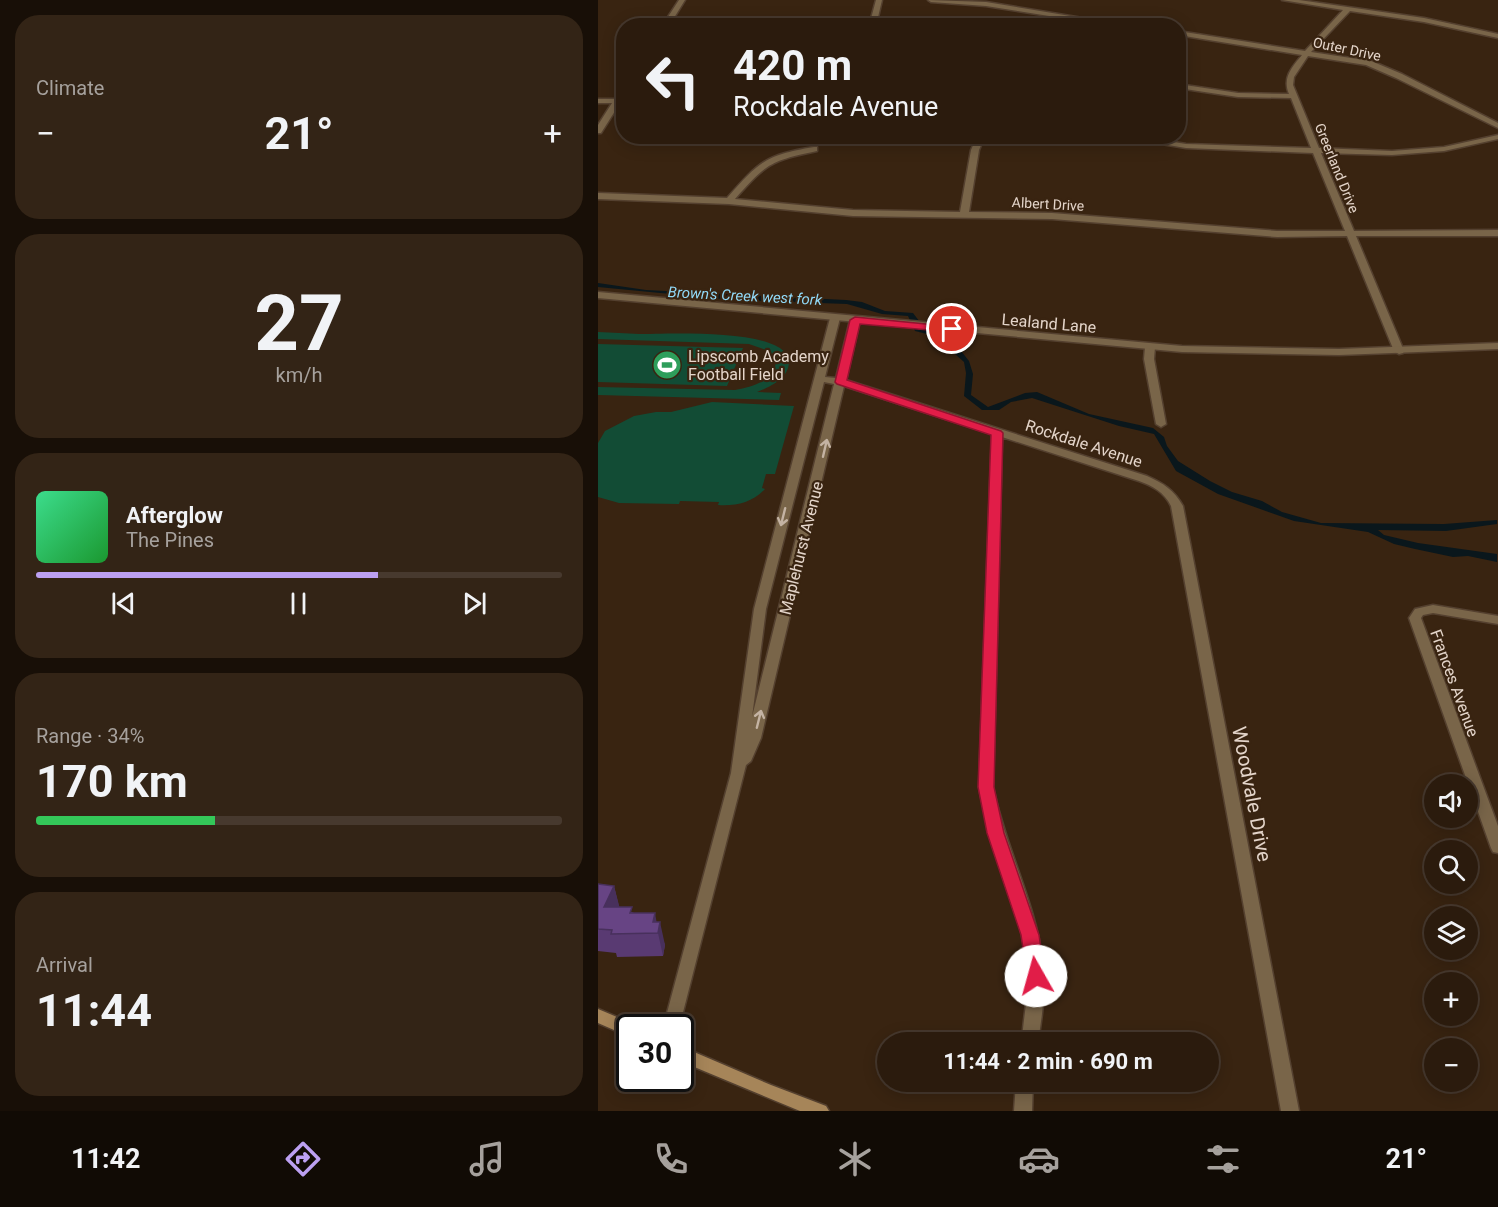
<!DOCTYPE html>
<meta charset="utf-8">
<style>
body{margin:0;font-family:Roboto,sans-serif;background:#332416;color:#f1f3f6;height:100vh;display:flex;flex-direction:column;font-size:22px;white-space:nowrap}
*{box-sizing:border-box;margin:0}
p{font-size:20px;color:#a6a19d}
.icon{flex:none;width:33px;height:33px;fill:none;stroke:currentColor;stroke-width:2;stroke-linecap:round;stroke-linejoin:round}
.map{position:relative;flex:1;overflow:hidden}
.details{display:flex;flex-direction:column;gap:15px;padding:15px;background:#180f07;width:598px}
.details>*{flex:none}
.banner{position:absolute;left:18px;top:18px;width:570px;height:126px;border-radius:24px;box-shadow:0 3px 15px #0003,0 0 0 2px #47392e;background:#2b1b0d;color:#f1f3f6;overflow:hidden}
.controls{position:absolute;left:826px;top:774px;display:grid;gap:12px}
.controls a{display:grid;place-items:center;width:54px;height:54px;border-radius:50%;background:#2b1b0d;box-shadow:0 3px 15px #0003,0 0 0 2px #47392e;font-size:30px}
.speed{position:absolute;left:18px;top:1014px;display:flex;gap:12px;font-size:30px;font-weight:700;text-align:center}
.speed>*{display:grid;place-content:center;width:78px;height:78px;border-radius:50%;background:#2b1b0d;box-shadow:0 3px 15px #0003,0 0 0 2px #47392e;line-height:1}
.speed .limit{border:3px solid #111;border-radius:9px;background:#fff;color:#111}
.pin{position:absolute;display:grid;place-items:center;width:51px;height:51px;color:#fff;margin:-26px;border:3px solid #fff;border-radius:50%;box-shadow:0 2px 6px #0007}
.me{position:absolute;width:66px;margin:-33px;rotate:353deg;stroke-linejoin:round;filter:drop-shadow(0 0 4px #0008)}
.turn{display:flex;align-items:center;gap:21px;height:126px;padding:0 18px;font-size:27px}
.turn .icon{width:78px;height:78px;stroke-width:2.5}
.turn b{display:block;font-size:42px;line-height:51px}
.big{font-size:45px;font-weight:700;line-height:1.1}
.details .card{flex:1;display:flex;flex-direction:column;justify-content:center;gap:9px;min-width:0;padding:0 21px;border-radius:24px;background:#332416}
.details .dial{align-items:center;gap:0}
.dial b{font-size:78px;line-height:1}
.song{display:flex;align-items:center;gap:18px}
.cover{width:72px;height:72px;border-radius:9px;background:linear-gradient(135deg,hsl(150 70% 55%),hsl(130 70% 35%))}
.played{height:6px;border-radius:3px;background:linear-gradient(90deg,#bca0f2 65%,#47392e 65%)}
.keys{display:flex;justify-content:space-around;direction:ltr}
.heat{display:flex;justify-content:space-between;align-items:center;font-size:33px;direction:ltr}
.charge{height:9px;border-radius:4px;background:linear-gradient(90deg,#34c759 34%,#47392e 0)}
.trip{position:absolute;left:279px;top:1032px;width:342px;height:60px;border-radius:30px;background:#2b1b0d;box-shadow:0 3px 15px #0003,0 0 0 2px #47392e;font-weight:700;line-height:60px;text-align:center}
.menu{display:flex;height:96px;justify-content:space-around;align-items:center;background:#110b05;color:#a6a19d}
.menu .icon{width:42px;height:42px}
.menu .active{color:#bca0f2}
.menu b{font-size:27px;color:#f1f3f6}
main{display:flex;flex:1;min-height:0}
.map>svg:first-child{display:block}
.green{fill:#124c35}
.water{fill:#0a171c}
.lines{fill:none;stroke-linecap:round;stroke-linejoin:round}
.minor-casing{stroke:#54402f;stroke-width:3}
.tertiary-casing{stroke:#54402f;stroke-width:3}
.secondary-casing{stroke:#54402f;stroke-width:3}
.minor{fill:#796549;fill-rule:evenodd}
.tertiary{fill:#796549;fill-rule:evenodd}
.secondary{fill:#a68559;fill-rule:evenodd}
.wall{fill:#593a72}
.shaded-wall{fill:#48305c}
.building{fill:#674484;stroke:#48305c;stroke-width:1.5}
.oneway{stroke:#c4b3a3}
.route{fill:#e11d48;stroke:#92132f;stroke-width:1.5}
.labels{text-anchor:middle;stroke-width:4.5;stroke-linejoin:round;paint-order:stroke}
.far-street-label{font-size:14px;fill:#e4d5ca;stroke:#392411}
.far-water-label{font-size:15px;font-style:italic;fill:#91d9f7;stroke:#392411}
.street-label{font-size:16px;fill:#e4d5ca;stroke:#392411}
.poi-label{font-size:16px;fill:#e4d5ca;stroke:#392411;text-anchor:start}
.near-street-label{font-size:20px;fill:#e4d5ca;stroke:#392411}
</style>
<main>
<section class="details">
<div class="card"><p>Climate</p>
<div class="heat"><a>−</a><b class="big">21°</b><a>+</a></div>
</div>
<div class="card dial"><b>27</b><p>km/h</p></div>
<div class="card">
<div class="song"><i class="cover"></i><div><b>Afterglow</b><p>The Pines</p></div></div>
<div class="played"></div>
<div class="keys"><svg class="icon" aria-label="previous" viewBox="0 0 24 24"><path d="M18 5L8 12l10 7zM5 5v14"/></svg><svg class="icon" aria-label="pause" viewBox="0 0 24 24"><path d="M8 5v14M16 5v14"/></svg><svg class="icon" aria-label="next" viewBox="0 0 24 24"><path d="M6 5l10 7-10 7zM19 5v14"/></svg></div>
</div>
<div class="card"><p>Range · 34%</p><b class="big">170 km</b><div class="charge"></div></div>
<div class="card"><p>Arrival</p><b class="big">11:44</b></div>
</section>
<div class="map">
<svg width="900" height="1111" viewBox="0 0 900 1111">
<rect width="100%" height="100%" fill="#392411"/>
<path class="green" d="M 0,332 C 14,333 28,333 41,334 C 67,334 191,327 191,362 C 191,378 172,387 159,392 L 183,393 L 181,400 L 0,395 L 0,387 L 137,390 C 154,387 175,381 178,362 L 171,351 L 151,344 L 0,339 Z
M 0,344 L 145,348 L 129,386 L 0,382 Z
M 114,402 L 196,406 L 177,474 L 168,474 L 164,488 L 167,489 C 154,503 138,506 120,505 L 121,502 L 82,501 L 81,504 L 21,503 L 0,497 L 0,443 L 7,431 L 36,416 L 58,412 L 73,412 Z"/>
<path class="water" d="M 0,283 L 48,290 L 248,300 L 264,302 L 287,311 L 315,313 L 328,330 L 344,333 L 352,337 L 371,361 L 375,374 L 373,395 L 390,407 L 427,393 L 439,392 L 491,414 L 555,428 L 566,437 L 569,446 L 580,461 L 612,481 L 634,492 L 664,501 L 684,512 L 723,523 L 846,524 L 899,520 L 899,524 L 848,531 L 780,530 L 786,535 L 820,543 L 899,554 L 899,562 L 870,556 L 855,557 L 817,549 L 796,544 L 770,532 L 696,521 L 620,494 L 578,471 L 556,434 L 521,426 L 434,398 L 413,402 L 401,410 L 384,410 L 366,396 L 368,373 L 366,362 L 357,354 L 345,338 L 317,331 L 310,316 L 284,314 L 249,304 L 135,300 L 0,287 Z"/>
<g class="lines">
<g class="minor-casing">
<path id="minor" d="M 81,0 L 87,0 L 71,26 L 64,26 Z
M 278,0 L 284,0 L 278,26 L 271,26 Z
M 330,0 L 388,2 L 533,26 L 514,26 L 388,6 L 333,2 Z
M 684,0 L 701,0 L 826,18 L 900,34 L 900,38 L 826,22 L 752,11 L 713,52 L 773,61 L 804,74 L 900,123 L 900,128 L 798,78 L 768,65 L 710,56 L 696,77 L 695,85 L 721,148 L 794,151 L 846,147 L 900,135 L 900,139 L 846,151 L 794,155 L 723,153 L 756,231 L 900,230 L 900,236 L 758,236 L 806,351 L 805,353 L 801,354 L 796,351 L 749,236 L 679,237 L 454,219 L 255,216 L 131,204 L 0,199 L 0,193 L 129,198 C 161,162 167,155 216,147 L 219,147 L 219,151 C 172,161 169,163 137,199 L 255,210 L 362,212 L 373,150 L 379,136 L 387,136 L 381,150 L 371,212 L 454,213 L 679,231 L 747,231 L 715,153 L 588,148 L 515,136 L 539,136 L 588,144 L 713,148 L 693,98 L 640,97 L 580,88 L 580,84 L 640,93 L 691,94 C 684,78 694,67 704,55 L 580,35 L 580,31 L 707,51 L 745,10 Z
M 23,89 L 26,89 L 26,97 L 3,133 L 0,133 L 0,125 L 14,103 L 0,103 L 0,99 L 17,99 Z
M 237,315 L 242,318 L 227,377 L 238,378 L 252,320 L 257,317 L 260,318 L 262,320 L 248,380 L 549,476 C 565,483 576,490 585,506 L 701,1111 L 683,1111 L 573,506 C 566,492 555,486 541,481 L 404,437 L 395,787 C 407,847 438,903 445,964 C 448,990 444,1016 440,1042 L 424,1042 C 425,1017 432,991 429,965 C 422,903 392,848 381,787 L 394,434 L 246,386 L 163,738 L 153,761 L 148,765 L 81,1028 L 65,1028 L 133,773 L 156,609 L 232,318 ZM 226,382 L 236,384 L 154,717 L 168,609 Z
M 552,344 L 557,347 L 556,359 L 568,424 L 563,427 L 558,424 L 546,359 L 547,347 Z
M 835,605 L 900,616 L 900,624 L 835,613 L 825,615 L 823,618 L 900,826 L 900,853 L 895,852 L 893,848 L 811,618 L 817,609 Z
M 418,1082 L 435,1082 L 434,1111 L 416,1111 Z"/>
</g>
<g class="tertiary-casing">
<path id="tertiary" d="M 0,292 L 584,346 L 741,349 L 900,343 L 900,349 L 741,355 L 584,352 L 0,298 Z"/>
</g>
<g class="secondary-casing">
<path id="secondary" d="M 0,1009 L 38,1025 L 39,1028 L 32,1028 L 32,1037 L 0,1023 Z
M 82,1046 L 173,1085 L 228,1106 L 231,1111 L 202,1111 L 82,1061 Z"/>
</g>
<use href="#minor" class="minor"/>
<use href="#tertiary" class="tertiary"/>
<use href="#secondary" class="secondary"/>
</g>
<path class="wall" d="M 0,884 L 16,886 L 21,907 L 59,922 L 67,945 L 65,956 L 19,957 L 18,953 L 0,951 Z"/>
<path class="shaded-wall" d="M 16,886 L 22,909 L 6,907 Z
M 57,913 L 60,930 L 62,922 L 67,945 L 65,956 L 60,933 L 55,922 Z"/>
<path class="building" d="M 0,884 L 16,886 L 6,907 L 34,907 L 32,913 L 57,913 L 55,922 L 62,922 L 60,933 L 13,934 L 14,930 L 0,929 Z"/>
<defs><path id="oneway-shaft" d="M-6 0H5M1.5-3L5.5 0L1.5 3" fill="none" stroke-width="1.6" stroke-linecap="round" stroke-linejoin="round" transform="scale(1.5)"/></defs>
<g class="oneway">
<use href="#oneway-shaft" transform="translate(227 448) rotate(-77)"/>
<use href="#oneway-shaft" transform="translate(185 517) rotate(104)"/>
<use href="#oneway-shaft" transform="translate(161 719) rotate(-76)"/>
</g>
<path class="route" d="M 257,317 L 358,327 L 358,331 L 354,332 L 262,324 L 249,380 L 403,431 L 405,433 L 396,787 L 406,833 L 441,935 L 447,976 L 445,982 L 438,984 L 431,982 L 429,976 L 423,935 L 389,833 L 380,787 L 393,435 L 239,384 L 237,382 L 252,320 Z"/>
<defs>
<g id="stadium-disc" transform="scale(1.5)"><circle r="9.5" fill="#2e9e5b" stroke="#392411"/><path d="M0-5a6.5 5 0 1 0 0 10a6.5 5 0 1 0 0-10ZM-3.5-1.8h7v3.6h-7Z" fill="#fff"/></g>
</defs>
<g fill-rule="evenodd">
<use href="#stadium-disc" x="69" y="365"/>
</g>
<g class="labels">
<g class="far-street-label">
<text transform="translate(749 49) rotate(12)" y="5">Outer Drive</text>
<text transform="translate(739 168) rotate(68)" y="5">Greerland Drive</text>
<text transform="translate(450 204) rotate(3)" y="5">Albert Drive</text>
</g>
<g class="far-water-label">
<text transform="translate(147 296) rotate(3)" y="5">Brown's Creek west fork</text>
</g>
<g class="street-label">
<text transform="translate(451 323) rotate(5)" y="6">Lealand Lane</text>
<text transform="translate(486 443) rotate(18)" y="6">Rockdale Avenue</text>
<text transform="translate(203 548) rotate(-76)" y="6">Maplehurst Avenue</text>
<text transform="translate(857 683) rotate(70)" y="6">Frances Avenue</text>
</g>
<g class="poi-label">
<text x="90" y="362">Lipscomb Academy<tspan x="90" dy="18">Football Field</tspan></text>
</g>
<g class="near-street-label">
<text transform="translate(654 794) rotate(79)" y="7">Woodvale Drive</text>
</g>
</g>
</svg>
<div class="controls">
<a><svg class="icon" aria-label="sound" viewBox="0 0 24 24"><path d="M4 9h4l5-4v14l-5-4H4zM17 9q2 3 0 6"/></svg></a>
<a><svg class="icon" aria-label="search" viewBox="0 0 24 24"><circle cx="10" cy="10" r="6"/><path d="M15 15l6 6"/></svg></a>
<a><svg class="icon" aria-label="layers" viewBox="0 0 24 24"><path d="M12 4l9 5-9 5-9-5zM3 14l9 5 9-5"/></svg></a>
<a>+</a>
<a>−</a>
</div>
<div class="speed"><div class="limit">30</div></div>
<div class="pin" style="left:354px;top:329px;background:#d93025"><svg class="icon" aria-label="arrive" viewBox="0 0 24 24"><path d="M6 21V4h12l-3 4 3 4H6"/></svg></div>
<svg class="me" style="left:438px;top:976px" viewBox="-20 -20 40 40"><circle r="19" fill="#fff"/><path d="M0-13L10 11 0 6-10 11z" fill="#e11d48"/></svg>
<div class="trip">11:44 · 2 min · 690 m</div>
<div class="banner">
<div class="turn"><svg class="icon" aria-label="left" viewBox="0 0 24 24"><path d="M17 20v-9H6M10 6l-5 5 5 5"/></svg><div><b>420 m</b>Rockdale Avenue</div></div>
</div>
</div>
</main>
<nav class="menu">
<b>11:42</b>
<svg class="icon active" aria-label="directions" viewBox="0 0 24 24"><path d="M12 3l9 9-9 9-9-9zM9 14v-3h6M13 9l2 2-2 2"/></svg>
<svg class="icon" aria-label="music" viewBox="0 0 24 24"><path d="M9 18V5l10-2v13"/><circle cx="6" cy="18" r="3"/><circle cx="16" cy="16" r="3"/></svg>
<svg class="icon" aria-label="phone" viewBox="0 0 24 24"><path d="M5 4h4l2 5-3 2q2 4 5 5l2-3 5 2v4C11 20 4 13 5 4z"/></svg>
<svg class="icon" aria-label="climate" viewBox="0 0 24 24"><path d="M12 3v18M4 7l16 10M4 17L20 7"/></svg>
<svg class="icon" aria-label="car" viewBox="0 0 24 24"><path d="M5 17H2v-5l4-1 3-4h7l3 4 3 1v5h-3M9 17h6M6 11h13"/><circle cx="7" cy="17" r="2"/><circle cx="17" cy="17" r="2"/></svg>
<svg class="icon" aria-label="filters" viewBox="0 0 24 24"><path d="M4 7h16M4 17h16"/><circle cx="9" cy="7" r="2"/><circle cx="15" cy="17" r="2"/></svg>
<b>21°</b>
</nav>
